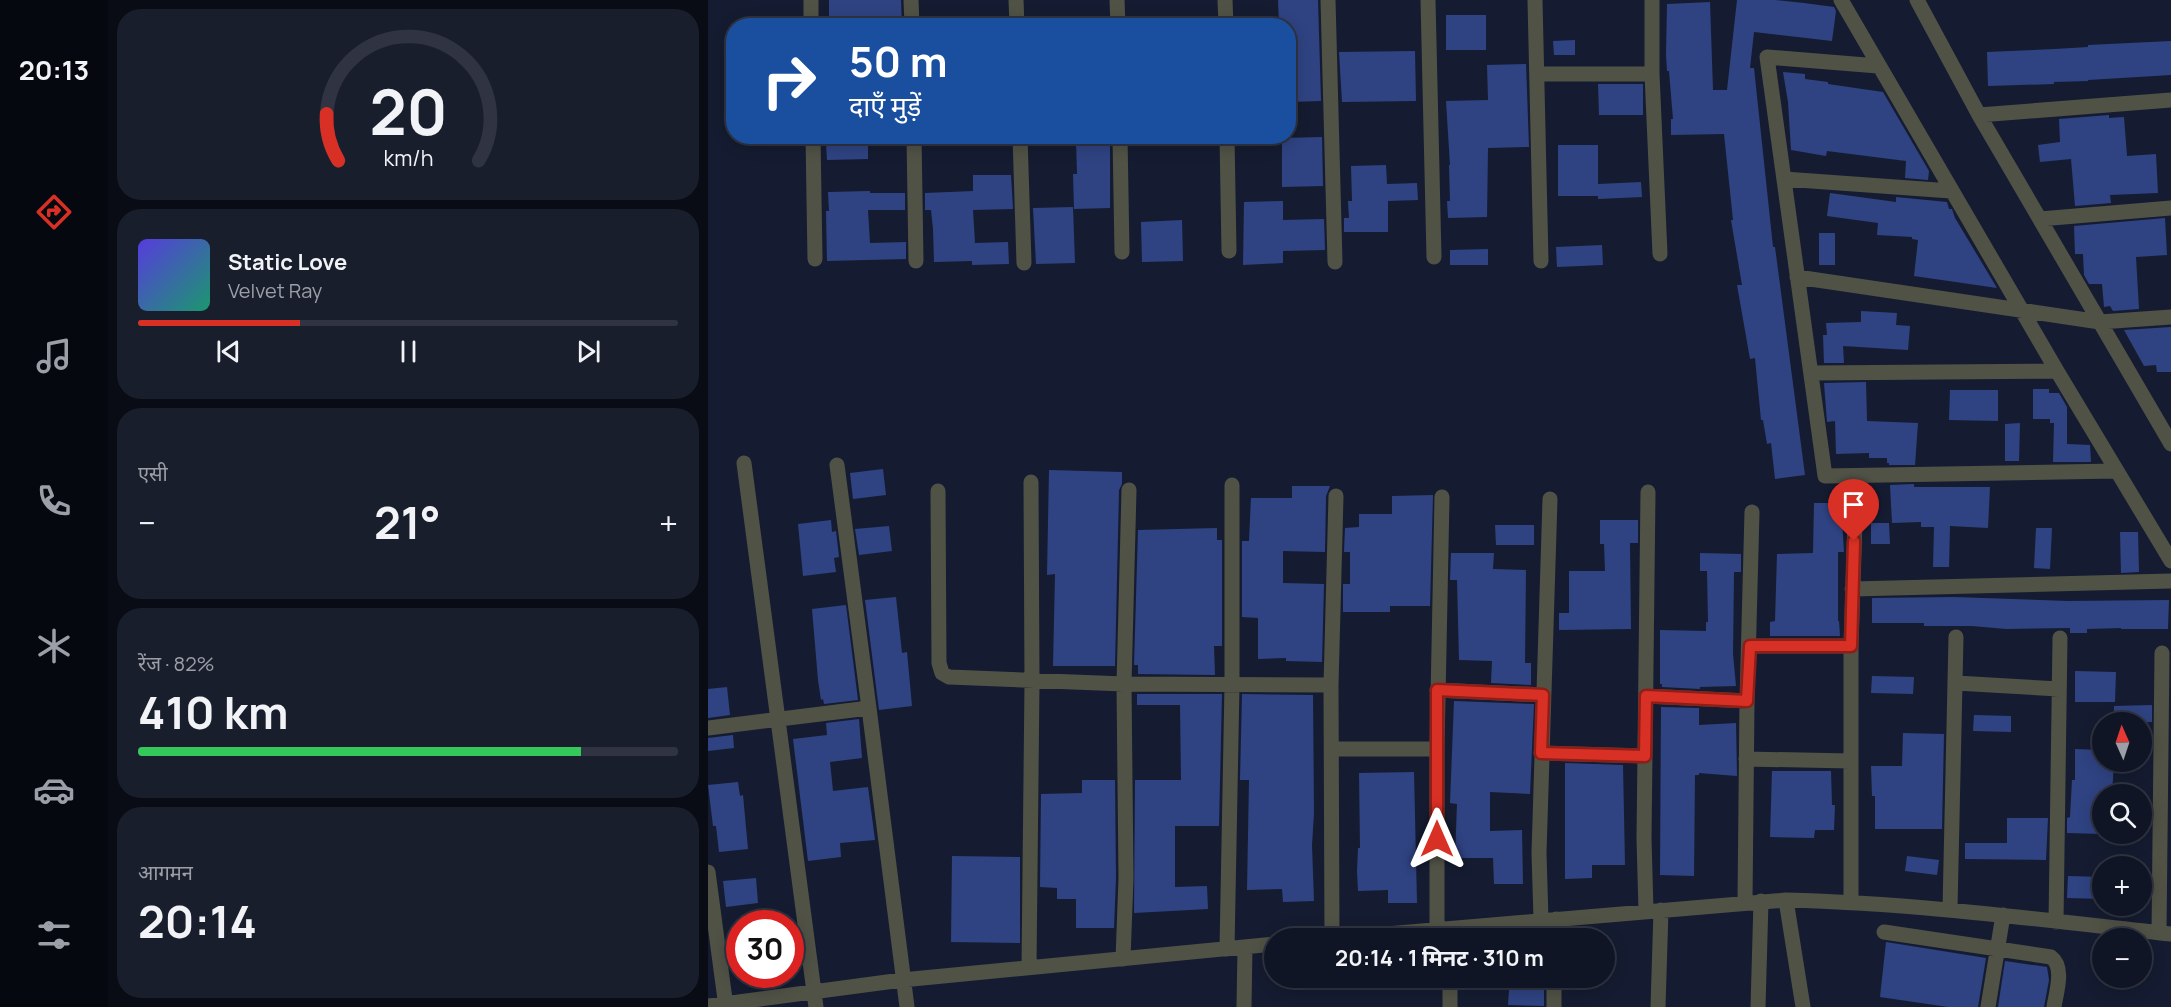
<!DOCTYPE html>
<html lang="hi">
<meta charset="utf-8">
<style>
body{margin:0;font-family:Manrope,"Noto Sans Devanagari",sans-serif;background:#191e2d;color:#f1f3f6;height:100vh;display:flex;flex-direction:column;font-size:22px;white-space:nowrap}
*{box-sizing:border-box;margin:0}
p{font-size:20px;color:#9c9fa7}
.icon{flex:none;width:33px;height:33px;fill:none;stroke:currentColor;stroke-width:2;stroke-linecap:round;stroke-linejoin:round}
.map{position:relative;flex:1;overflow:hidden}
.sheet{display:flex;flex-direction:column;gap:9px;padding:9px;background:#090c14;width:600px}
.sheet>*{flex:none}
.banner{position:absolute;left:18px;top:18px;width:570px;height:126px;border-radius:24px;box-shadow:0 3px 15px #0003,0 0 0 2px #303442;background:#1a4fa0;color:#fff;overflow:hidden}
.needle{width:39px;rotate:357deg}
.controls{position:absolute;left:1384px;top:712px;display:grid;gap:12px}
.controls a{display:grid;place-items:center;width:60px;height:60px;border-radius:50%;background:#101525;box-shadow:0 3px 15px #0003,0 0 0 2px #303442;font-size:30px}
.speed{position:absolute;left:18px;top:910px;display:flex;gap:12px;font-size:30px;font-weight:700;text-align:center}
.speed>*{display:grid;place-content:center;width:78px;height:78px;border-radius:50%;background:#101525;box-shadow:0 3px 15px #0003,0 0 0 2px #303442;line-height:1}
.speed .limit{border:9px solid #d22;background:#fff;color:#111}
.pin{position:absolute;display:grid;place-items:center;width:51px;height:51px;color:#fff;margin:-62px -26px;border-radius:50% 50% 50% 0;rotate:-45deg;box-shadow:0 0 6px #0007}
.pin .icon{rotate:45deg}
.me{position:absolute;width:66px;margin:-33px;rotate:0deg;stroke-linejoin:round;filter:drop-shadow(0 0 4px #0008)}
.turn{display:flex;align-items:center;gap:21px;height:126px;padding:0 24px;font-size:27px}
.turn .icon{width:78px;height:78px;stroke-width:2.5}
.turn b{display:block;font-size:42px;line-height:51px}
.big{font-size:45px;font-weight:700;line-height:1.1}
.sheet .tile{flex:1;display:flex;flex-direction:column;justify-content:center;gap:9px;min-width:0;padding:0 21px;border-radius:24px;background:#191e2d}
.sheet .dial{align-items:center;gap:0}
.dial svg{height:156px;overflow:visible;fill:none;stroke:#303442;stroke-width:7;stroke-linecap:round;text-anchor:middle}
.dial text{fill:#f1f3f6;stroke:none}
.song{display:flex;align-items:center;gap:18px}
.cover{width:72px;height:72px;border-radius:9px;background:linear-gradient(135deg,hsl(250 70% 55%),hsl(160 70% 35%))}
.played{height:6px;border-radius:3px;background:linear-gradient(90deg,#d93025 30%,#303442 30%)}
.keys{display:flex;justify-content:space-around;direction:ltr}
.heat{display:flex;justify-content:space-between;align-items:center;font-size:33px;direction:ltr}
.charge{height:9px;border-radius:4px;background:linear-gradient(90deg,#34c759 82%,#303442 0)}
.trip{position:absolute;left:556px;top:928px;width:351px;height:60px;border-radius:30px;background:#101525;box-shadow:0 3px 15px #0003,0 0 0 2px #303442;font-weight:700;line-height:60px;text-align:center}
main{display:flex;flex:1;min-height:0}
.dock{display:flex;flex-direction:column;width:108px;justify-content:space-around;align-items:center;background:#06080f;color:#9c9fa7}
.dock .icon{width:42px;height:42px}
.dock .active{color:#d93025}
.dock b{font-size:27px;color:#f1f3f6}
.map>svg:first-child{display:block}
.building{fill:#2f4382}
.lines{fill:none;stroke-linecap:round;stroke-linejoin:round}
.street{stroke:#515246;stroke-width:15}
.route-casing{stroke:#8d1f18;stroke-width:15}
.route{stroke:#d93025;stroke-width:10}
</style>
<main>
<nav class="dock">
<b>20:13</b>
<svg class="icon active" aria-label="directions" viewBox="0 0 24 24"><path d="M12 3l9 9-9 9-9-9zM9 14v-3h6M13 9l2 2-2 2"/></svg>
<svg class="icon" aria-label="music" viewBox="0 0 24 24"><path d="M9 18V5l10-2v13"/><circle cx="6" cy="18" r="3"/><circle cx="16" cy="16" r="3"/></svg>
<svg class="icon" aria-label="phone" viewBox="0 0 24 24"><path d="M5 4h4l2 5-3 2q2 4 5 5l2-3 5 2v4C11 20 4 13 5 4z"/></svg>
<svg class="icon" aria-label="climate" viewBox="0 0 24 24"><path d="M12 3v18M4 7l16 10M4 17L20 7"/></svg>
<svg class="icon" aria-label="car" viewBox="0 0 24 24"><path d="M5 17H2v-5l4-1 3-4h7l3 4 3 1v5h-3M9 17h6M6 11h13"/><circle cx="7" cy="17" r="2"/><circle cx="17" cy="17" r="2"/></svg>
<svg class="icon" aria-label="filters" viewBox="0 0 24 24"><path d="M4 7h16M4 17h16"/><circle cx="9" cy="7" r="2"/><circle cx="15" cy="17" r="2"/></svg>
</nav>
<section class="sheet">
<div class="tile dial"><svg viewBox="0 0 100 80">
<path d="M14 69A42 42 0 1 1 86 69"/>
<path d="M14 69A42 42 0 0 1 8 45" stroke="#d93025"/>
<text x="50" y="56" font-size="32" font-weight="700">20</text>
<text x="50" y="72" font-size="11">km/h</text>
</svg></div>
<div class="tile">
<div class="song"><i class="cover"></i><div><b>Static Love</b><p>Velvet Ray</p></div></div>
<div class="played"></div>
<div class="keys"><svg class="icon" aria-label="previous" viewBox="0 0 24 24"><path d="M18 5L8 12l10 7zM5 5v14"/></svg><svg class="icon" aria-label="pause" viewBox="0 0 24 24"><path d="M8 5v14M16 5v14"/></svg><svg class="icon" aria-label="next" viewBox="0 0 24 24"><path d="M6 5l10 7-10 7zM19 5v14"/></svg></div>
</div>
<div class="tile"><p>एसी</p>
<div class="heat"><a>−</a><b class="big">21°</b><a>+</a></div>
</div>
<div class="tile"><p>रेंज · 82%</p><b class="big">410 km</b><div class="charge"></div></div>
<div class="tile"><p>आगमन</p><b class="big">20:14</b></div>
</section>
<div class="map">
<svg width="1463" height="1007" viewBox="0 0 1463 1007">
<rect width="100%" height="100%" fill="#151c31"/>
<path class="building" d="M 121,0 L 193,0 L 194,26 L 121,26 Z
M 570,0 L 610,0 L 613,101 L 580,102 L 580,86 L 583,86 L 580,26 L 571,26 Z
M 1029,0 L 1067,0 L 1096,3 L 1126,7 L 1128,11 L 1124,41 L 1046,32 L 1042,68 L 1046,68 L 1065,247 L 1067,247 L 1097,475 L 1067,479 L 1063,443 L 1059,444 L 1055,420 L 1053,420 L 1047,358 L 1042,359 L 1029,285 L 1034,285 L 1023,220 L 1025,220 L 1016,134 L 963,135 L 963,119 L 965,119 L 961,71 L 959,71 L 958,55 L 959,4 L 1002,2 L 1005,90 L 1019,90 Z
M 738,15 L 778,15 L 778,50 L 738,50 Z
M 867,40 L 867,55 L 846,55 L 845,41 Z
M 1463,41 L 1463,75 L 1380,80 L 1380,81 L 1346,82 L 1346,84 L 1280,86 L 1279,52 L 1347,49 L 1380,47 L 1380,45 Z
M 707,51 L 708,101 L 634,102 L 631,52 Z
M 818,64 L 821,147 L 780,148 L 779,217 L 740,218 L 739,201 L 742,201 L 741,165 L 742,165 L 738,101 L 780,100 L 779,65 Z
M 1075,72 L 1097,74 L 1097,79 L 1120,82 L 1120,84 L 1175,92 L 1221,171 L 1220,180 L 1197,178 L 1198,161 L 1119,151 L 1118,156 L 1083,150 L 1080,102 Z
M 890,84 L 935,84 L 935,115 L 891,115 Z
M 1401,115 L 1401,118 L 1416,117 L 1419,156 L 1448,154 L 1450,193 L 1402,195 L 1403,203 L 1367,206 L 1363,159 L 1332,162 L 1330,145 L 1352,142 L 1351,119 Z
M 614,137 L 615,186 L 574,187 L 574,138 Z
M 402,139 L 402,208 L 366,209 L 365,174 L 369,174 L 368,140 Z
M 160,143 L 160,159 L 119,160 L 118,144 Z
M 850,145 L 890,145 L 890,184 L 933,182 L 934,197 L 890,199 L 890,185 L 890,196 L 850,196 Z
M 678,165 L 679,184 L 709,183 L 710,200 L 680,201 L 680,232 L 636,232 L 636,218 L 641,218 L 640,201 L 644,201 L 643,166 Z
M 265,175 L 303,175 L 305,209 L 265,210 L 267,243 L 300,242 L 301,264 L 264,265 L 264,261 L 226,262 L 225,229 L 223,210 L 217,210 L 217,193 L 265,191 Z
M 162,191 L 162,193 L 197,193 L 197,210 L 160,210 L 162,243 L 198,242 L 198,259 L 119,261 L 118,211 L 121,211 L 120,192 Z
M 1122,193 L 1188,202 L 1188,197 L 1239,202 L 1241,209 L 1244,209 L 1247,218 L 1289,288 L 1206,276 L 1210,240 L 1204,239 L 1204,237 L 1169,235 L 1170,223 L 1119,216 Z
M 575,201 L 575,220 L 616,219 L 617,250 L 575,251 L 575,263 L 535,265 L 536,202 Z
M 365,207 L 367,263 L 328,264 L 325,208 Z
M 1457,218 L 1459,255 L 1428,257 L 1431,309 L 1405,311 L 1402,306 L 1396,307 L 1394,284 L 1381,284 L 1376,275 L 1375,254 L 1367,254 L 1366,226 Z
M 474,220 L 475,261 L 434,262 L 433,222 Z
M 1111,233 L 1127,233 L 1127,265 L 1111,265 Z
M 894,245 L 895,265 L 849,267 L 848,247 Z
M 780,249 L 780,265 L 742,265 L 742,250 Z
M 1153,311 L 1189,313 L 1188,325 L 1202,326 L 1200,350 L 1135,346 L 1136,363 L 1116,363 L 1115,335 L 1119,335 L 1118,323 L 1153,322 Z
M 1463,327 L 1463,372 L 1449,372 L 1448,365 L 1436,366 L 1416,330 Z
M 1158,382 L 1159,421 L 1210,423 L 1207,465 L 1181,465 L 1181,463 L 1179,463 L 1179,458 L 1161,458 L 1161,453 L 1128,454 L 1127,421 L 1119,422 L 1116,383 Z
M 1325,389 L 1341,389 L 1341,393 L 1351,393 L 1359,407 L 1359,444 L 1382,445 L 1383,462 L 1345,462 L 1346,423 L 1342,423 L 1342,419 L 1325,419 Z
M 1242,390 L 1290,390 L 1290,421 L 1241,420 Z
M 1312,423 L 1311,461 L 1297,461 L 1297,424 Z
M 175,469 L 178,495 L 145,499 L 142,473 Z
M 341,470 L 414,472 L 414,484 L 411,490 L 407,666 L 345,666 L 347,574 L 339,575 Z
M 1206,484 L 1206,487 L 1282,487 L 1280,528 L 1242,526 L 1241,567 L 1225,567 L 1226,527 L 1213,527 L 1213,522 L 1184,523 L 1182,485 Z
M 584,486 L 622,486 L 618,496 L 617,552 L 575,551 L 575,583 L 616,584 L 614,662 L 578,661 L 578,658 L 550,659 L 550,618 L 534,617 L 534,541 L 541,541 L 543,498 L 584,498 Z
M 725,495 L 722,606 L 682,606 L 682,612 L 635,612 L 635,584 L 642,584 L 642,552 L 636,552 L 637,528 L 651,527 L 651,514 L 684,514 L 684,496 Z
M 1106,503 L 1133,503 L 1136,552 L 1130,552 L 1130,621 L 1131,621 L 1132,636 L 1062,636 L 1062,622 L 1067,621 L 1069,554 L 1105,553 Z
M 123,520 L 124,532 L 128,531 L 131,557 L 126,558 L 128,572 L 95,576 L 90,524 Z
M 892,520 L 930,520 L 930,543 L 922,543 L 923,629 L 851,630 L 851,613 L 861,613 L 861,571 L 897,571 L 896,544 L 892,544 Z
M 1163,523 L 1181,523 L 1182,544 L 1163,544 Z
M 787,525 L 826,525 L 826,545 L 788,545 Z
M 181,526 L 184,551 L 151,555 L 147,529 Z
M 509,528 L 509,540 L 514,540 L 514,646 L 506,646 L 507,675 L 430,674 L 430,665 L 426,665 L 430,530 Z
M 1328,528 L 1344,528 L 1342,569 L 1326,568 Z
M 1412,532 L 1430,532 L 1431,572 L 1413,573 Z
M 743,553 L 786,553 L 785,569 L 818,570 L 817,663 L 823,663 L 823,685 L 783,683 L 784,661 L 751,660 L 749,580 L 742,580 Z
M 992,553 L 1033,554 L 1033,572 L 1026,572 L 1025,654 L 1028,686 L 992,687 L 992,689 L 954,687 L 954,684 L 952,684 L 952,630 L 998,631 L 998,622 L 1000,622 L 999,571 L 992,571 Z
M 188,597 L 194,653 L 199,652 L 204,706 L 171,710 L 157,600 Z
M 1246,597 L 1360,601 L 1461,600 L 1460,629 L 1413,629 L 1413,628 L 1379,629 L 1379,633 L 1362,633 L 1362,628 L 1298,629 L 1264,626 L 1216,626 L 1216,623 L 1164,623 L 1164,598 Z
M 138,605 L 150,700 L 116,704 L 115,699 L 113,700 L 110,680 L 104,609 Z
M 1367,671 L 1408,672 L 1407,702 L 1367,702 Z
M 1164,676 L 1206,677 L 1205,694 L 1163,693 Z
M 19,687 L 22,715 L 0,718 L 0,689 Z
M 429,694 L 514,694 L 511,826 L 467,826 L 467,887 L 499,886 L 500,909 L 426,913 L 427,780 L 473,780 L 472,705 L 429,705 Z
M 534,694 L 605,695 L 606,813 L 604,845 L 606,901 L 575,902 L 574,889 L 539,890 L 541,780 L 532,780 Z
M 746,701 L 826,704 L 822,794 L 782,792 L 782,831 L 814,830 L 815,884 L 786,884 L 785,858 L 747,858 L 749,804 L 742,803 Z
M 1444,705 L 1444,722 L 1406,722 L 1406,706 Z
M 953,707 L 991,708 L 991,725 L 1028,723 L 1029,776 L 991,773 L 991,775 L 987,775 L 986,876 L 952,875 Z
M 1266,715 L 1303,716 L 1303,732 L 1265,731 Z
M 151,719 L 154,758 L 122,762 L 125,791 L 160,787 L 167,840 L 132,843 L 133,857 L 100,861 L 85,739 L 119,735 L 118,723 Z
M 1195,733 L 1236,734 L 1234,829 L 1167,829 L 1167,796 L 1164,796 L 1163,766 L 1194,766 Z
M 25,735 L 26,748 L 0,751 L 0,738 Z
M 1367,749 L 1395,750 L 1395,762 L 1406,762 L 1404,795 L 1395,795 L 1395,834 L 1359,833 L 1359,818 L 1362,817 L 1364,780 L 1367,780 Z
M 857,763 L 915,765 L 917,865 L 884,865 L 884,878 L 857,879 Z
M 1064,771 L 1123,771 L 1124,805 L 1127,805 L 1126,830 L 1107,830 L 1106,838 L 1062,837 Z
M 706,772 L 709,903 L 680,903 L 680,890 L 650,891 L 649,871 L 650,848 L 652,848 L 651,773 Z
M 374,780 L 407,780 L 408,878 L 406,928 L 368,928 L 368,899 L 349,899 L 349,888 L 332,887 L 333,794 L 374,793 Z
M 30,782 L 32,796 L 35,795 L 40,849 L 11,852 L 8,826 L 5,826 L 0,785 Z
M 1299,818 L 1340,818 L 1338,860 L 1257,859 L 1257,843 L 1299,843 Z
M 244,856 L 312,857 L 312,943 L 243,942 Z
M 1199,856 L 1231,860 L 1229,875 L 1197,871 Z
M 1360,876 L 1395,877 L 1395,899 L 1359,898 Z
M 48,878 L 50,903 L 18,907 L 15,881 Z
M 1178,942 L 1278,958 L 1270,1007 L 1240,1007 L 1172,997 Z
M 1297,961 L 1339,967 L 1341,980 L 1336,1007 L 1290,1007 Z
M 801,990 L 836,990 L 836,1006 L 800,1005 Z"/>
<g class="lines">
<path class="street" d="M 103,0 L 103,26
M 203,0 L 204,26
M 308,0 L 309,26
M 409,0 L 410,26
M 517,0 L 518,26
M 620,0 L 627,262
M 720,0 L 726,257
M 827,0 L 833,261
M 944,0 L 944,74 L 952,254
M 1133,0 L 1349,371 L 1463,561
M 1209,0 L 1271,115 L 1463,444
M 1170,66 L 1059,57 L 1117,476 L 1408,471
M 829,74 L 944,74
M 1271,115 L 1463,100
M 105,136 L 107,259
M 206,136 L 208,261
M 312,136 L 316,263
M 412,136 L 414,252
M 519,136 L 521,251
M 1076,179 L 1243,191
M 1332,219 L 1463,208
M 1089,277 L 1392,322 L 1463,317
M 1103,373 L 1349,371
M 36,463 L 108,1007
M 230,491 L 231,663 L 234,673 L 241,677 L 416,684 L 623,685
M 1144,589 L 1463,581
M 1042,646 L 1143,646 L 1148,493
M 1248,683 L 1351,689
M 729,690 L 835,695
M 938,696 L 1039,701
M 161,708 L 199,1007
M 0,728 L 161,708 L 129,465
M 624,749 L 729,749 L 734,497
M 729,749 L 729,929
M 833,753 L 937,756
M 1038,759 L 1143,761
M 0,872 L 18,1007
M 1078,900 L 1095,1007
M 1143,901 L 1143,646
M 1037,902 L 1039,701 L 1044,512
M 1242,909 L 1248,637
M 938,911 L 936,839 L 940,492
M 833,920 L 831,853 L 842,499
M 1348,922 L 1352,638
M 1176,932 L 1343,957 C 1357,967 1348,993 1346,1007
M 1451,933 L 1454,653
M 620,939 L 1078,900 C 1207,903 1335,920 1463,934
M 624,939 L 623,685 L 628,496
M 847,939 L 848,919
M 519,949 L 524,685 L 524,485
M 415,959 L 418,878 L 416,684 L 421,490
M 321,968 L 324,682 L 323,482
M 0,1006 L 194,980 L 567,944
M 536,1007 L 537,947
M 742,1007 L 742,978
M 846,1007 L 846,978
M 950,1007 L 953,910
M 1050,1007 L 1053,901
M 1280,1007 L 1295,915"/>
</g>
<g class="lines">
<g class="route-casing">
<path id="route" d="M 729,839 L 729,690 L 835,695 L 833,753 L 937,756 L 938,696 L 1039,701 L 1042,646 L 1143,646 L 1146,541"/>
</g>
<use href="#route" class="route"/>
</g>
</svg>
<div class="controls">
<a><svg class="needle" viewBox="-14 -14 28 28"><path d="M0-13l5 13h-10z" fill="#e53935"/><path d="M0 13l5-13h-10z" fill="#9c9fa7"/></svg></a>
<a><svg class="icon" aria-label="search" viewBox="0 0 24 24"><circle cx="10" cy="10" r="6"/><path d="M15 15l6 6"/></svg></a>
<a>+</a>
<a>−</a>
</div>
<div class="speed"><div class="limit">30</div></div>
<div class="pin" style="left:1146px;top:541px;background:#d93025"><svg class="icon" aria-label="arrive" viewBox="0 0 24 24"><path d="M6 21V4h12l-3 4 3 4H6"/></svg></div>
<svg class="me" style="left:729px;top:839px" viewBox="-20 -20 40 40"><path d="M0-17L14 15 0 8-14 15z" fill="#d93025" stroke="#fff" stroke-width="4"/></svg>
<div class="trip">20:14 · 1 मिनट · 310 m</div>
<div class="banner">
<div class="turn"><svg class="icon" aria-label="right" viewBox="0 0 24 24"><path d="M7 20v-9h11M14 6l5 5-5 5"/></svg><div><b>50 m</b>दाएँ मुड़ें</div></div>
</div>
</div>
</main>
